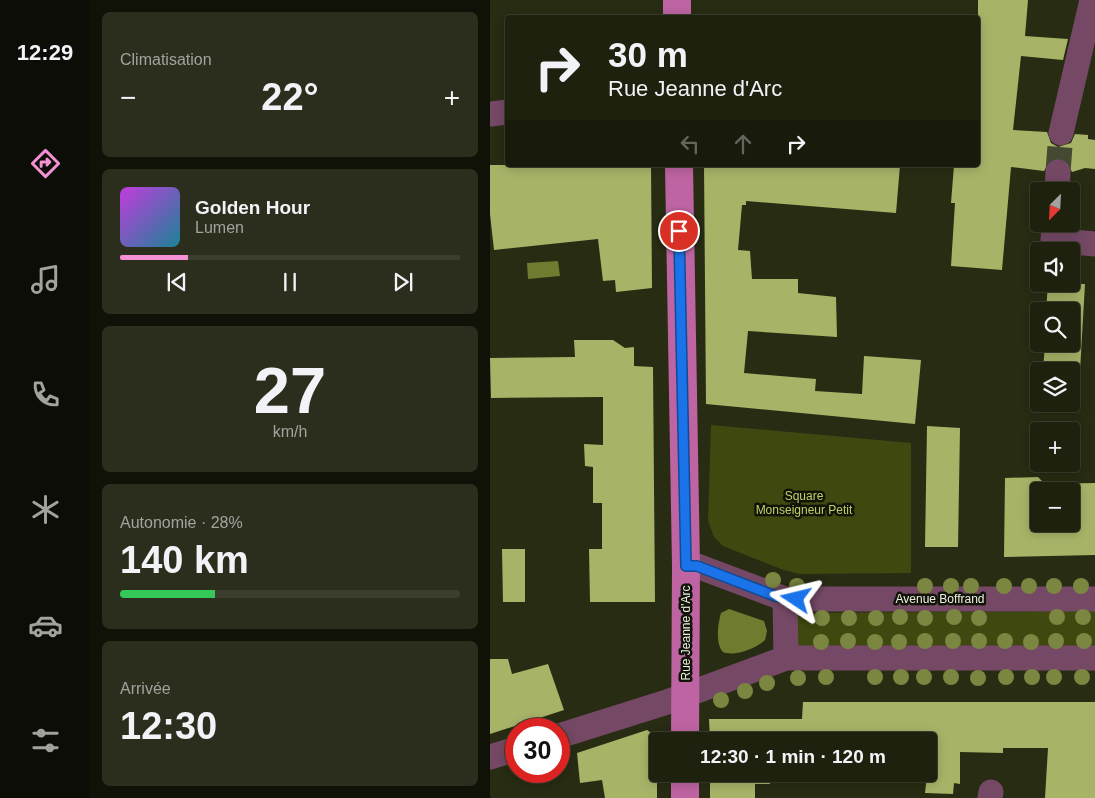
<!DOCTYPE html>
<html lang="fr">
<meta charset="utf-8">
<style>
body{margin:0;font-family:Helvetica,sans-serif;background:#2b2e1c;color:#f1f3f6;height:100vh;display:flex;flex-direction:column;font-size:19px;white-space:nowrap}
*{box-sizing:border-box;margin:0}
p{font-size:16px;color:#a1a39e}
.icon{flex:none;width:28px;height:28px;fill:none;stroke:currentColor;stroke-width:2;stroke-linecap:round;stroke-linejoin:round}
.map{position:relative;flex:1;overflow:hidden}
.side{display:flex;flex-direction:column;gap:12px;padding:12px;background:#101208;width:400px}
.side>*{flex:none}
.banner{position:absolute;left:15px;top:15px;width:475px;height:152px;border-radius:5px;box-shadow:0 2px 12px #0003,0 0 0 1px #3c3e2e;background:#1e210e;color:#f1f3f6;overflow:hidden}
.needle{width:32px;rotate:204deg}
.fabs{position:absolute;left:540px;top:182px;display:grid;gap:10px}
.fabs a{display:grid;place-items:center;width:50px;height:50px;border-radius:5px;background:#1e210e;box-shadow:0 2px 12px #0003,0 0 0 1px #3c3e2e;font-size:25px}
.speed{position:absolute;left:15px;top:718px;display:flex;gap:10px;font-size:25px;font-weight:700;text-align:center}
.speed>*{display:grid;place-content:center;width:65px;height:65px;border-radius:50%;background:#1e210e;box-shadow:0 2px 12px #0003,0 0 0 1px #3c3e2e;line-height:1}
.speed .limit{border:8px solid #d22;background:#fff;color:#111}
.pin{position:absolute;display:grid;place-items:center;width:42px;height:42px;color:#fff;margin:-21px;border:2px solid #fff;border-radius:50%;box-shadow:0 1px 5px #0007}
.me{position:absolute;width:55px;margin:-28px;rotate:280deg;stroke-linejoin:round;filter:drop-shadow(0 0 4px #0008)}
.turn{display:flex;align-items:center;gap:18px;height:105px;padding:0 20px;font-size:22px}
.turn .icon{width:65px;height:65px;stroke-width:2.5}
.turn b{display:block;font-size:35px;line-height:42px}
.lanes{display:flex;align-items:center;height:48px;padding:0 20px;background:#0003;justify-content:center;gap:25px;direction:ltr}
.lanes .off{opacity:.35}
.big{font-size:38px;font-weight:800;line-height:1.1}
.side .card{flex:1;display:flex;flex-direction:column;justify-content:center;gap:8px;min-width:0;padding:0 18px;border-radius:8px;background:#2b2e1c}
.side .dial{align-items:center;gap:0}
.dial b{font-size:65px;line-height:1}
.song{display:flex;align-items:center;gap:15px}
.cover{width:60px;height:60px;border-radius:8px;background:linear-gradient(135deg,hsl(290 70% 55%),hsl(190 70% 35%))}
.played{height:5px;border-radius:2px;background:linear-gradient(90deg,#f491d4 20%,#3c3e2e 20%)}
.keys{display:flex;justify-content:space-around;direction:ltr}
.heat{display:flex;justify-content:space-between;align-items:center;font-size:28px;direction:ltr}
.charge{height:8px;border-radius:4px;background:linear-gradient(90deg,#34c759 28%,#3c3e2e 0)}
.trip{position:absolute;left:159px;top:732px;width:288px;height:50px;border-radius:5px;background:#1e210e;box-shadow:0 2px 12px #0003,0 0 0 1px #3c3e2e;font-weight:800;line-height:50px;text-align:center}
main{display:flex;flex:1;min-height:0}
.tabs{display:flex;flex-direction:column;width:90px;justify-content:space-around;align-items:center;background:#0c0d06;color:#a1a39e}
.tabs .icon{width:35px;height:35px}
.tabs .on{color:#f491d4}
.tabs b{font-size:22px;color:#f1f3f6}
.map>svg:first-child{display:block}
.green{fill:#3f480e}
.water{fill:#6f7b2e}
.building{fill:#a7b468;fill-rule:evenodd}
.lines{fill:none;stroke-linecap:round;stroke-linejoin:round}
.minor-tunnel{stroke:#454932;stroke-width:25;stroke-dasharray:25 12;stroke-linecap:butt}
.minor{stroke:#754966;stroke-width:25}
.major{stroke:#be64a2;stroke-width:28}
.tree{fill:#7b8641}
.route-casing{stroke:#114b97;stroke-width:12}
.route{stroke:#1a73e8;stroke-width:9}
.labels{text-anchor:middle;stroke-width:5;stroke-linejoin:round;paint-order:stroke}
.park-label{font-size:12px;fill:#bfd067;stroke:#121409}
.street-label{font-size:12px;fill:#ecf0e0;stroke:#121409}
</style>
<main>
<nav class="tabs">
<b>12:29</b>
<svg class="icon on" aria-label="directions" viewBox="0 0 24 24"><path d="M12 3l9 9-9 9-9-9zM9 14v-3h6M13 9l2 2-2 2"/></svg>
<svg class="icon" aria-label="music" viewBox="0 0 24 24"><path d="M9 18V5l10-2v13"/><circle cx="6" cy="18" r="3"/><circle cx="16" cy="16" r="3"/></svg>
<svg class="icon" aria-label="phone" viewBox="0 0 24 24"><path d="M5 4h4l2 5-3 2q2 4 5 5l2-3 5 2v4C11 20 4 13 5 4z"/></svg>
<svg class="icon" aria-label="climate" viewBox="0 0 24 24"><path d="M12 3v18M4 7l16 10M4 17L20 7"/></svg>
<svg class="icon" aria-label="car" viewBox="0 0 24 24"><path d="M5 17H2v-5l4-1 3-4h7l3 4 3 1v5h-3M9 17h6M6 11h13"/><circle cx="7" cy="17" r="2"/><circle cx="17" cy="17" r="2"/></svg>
<svg class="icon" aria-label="filters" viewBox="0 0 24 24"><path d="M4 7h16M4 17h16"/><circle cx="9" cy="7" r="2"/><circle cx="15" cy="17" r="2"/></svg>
</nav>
<section class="side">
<div class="card"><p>Climatisation</p>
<div class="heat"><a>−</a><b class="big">22°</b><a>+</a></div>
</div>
<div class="card">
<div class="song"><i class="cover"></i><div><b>Golden Hour</b><p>Lumen</p></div></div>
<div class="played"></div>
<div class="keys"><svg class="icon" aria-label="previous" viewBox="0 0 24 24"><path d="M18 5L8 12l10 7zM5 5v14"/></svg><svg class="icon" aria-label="pause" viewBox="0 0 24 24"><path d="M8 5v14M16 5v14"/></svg><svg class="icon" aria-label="next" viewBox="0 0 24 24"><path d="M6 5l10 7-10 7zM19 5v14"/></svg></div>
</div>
<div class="card dial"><b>27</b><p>km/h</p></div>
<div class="card"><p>Autonomie · 28%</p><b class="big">140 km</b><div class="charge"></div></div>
<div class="card"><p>Arrivée</p><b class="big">12:30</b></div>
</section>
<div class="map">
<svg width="605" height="798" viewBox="0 0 605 798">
<rect width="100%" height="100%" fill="#282c13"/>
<path class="green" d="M 221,425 L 421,443 L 421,573 L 309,574 L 291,569 L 233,546 L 224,537 L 218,521 Z
M 605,611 L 605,647 L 300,648 L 300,613 Z"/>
<path class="water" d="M 68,261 L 70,276 L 38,279 L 37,263 Z
M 239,609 L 274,621 L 277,631 L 275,640 C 267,648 244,657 233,652 C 225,644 228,623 231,613 Z"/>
<path class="building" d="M 488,0 L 538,0 L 535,36 L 578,39 L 573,60 L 531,56 L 523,130 L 557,132 L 561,143 L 568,147 L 581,143 L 585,134 L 598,135 L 598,139 L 605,140 L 605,169 L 595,168 L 582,172 L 576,160 L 568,158 L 561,159 L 554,171 L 521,167 L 512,270 L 461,266 L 465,203 L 461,203 L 464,165 L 488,165 Z
M 0,165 L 161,165 L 162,288 L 126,292 L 125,280 L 113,281 L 108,239 L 4,250 L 0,214 Z
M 214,165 L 410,165 L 406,213 L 256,201 L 256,205 L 252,205 L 248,250 L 260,251 L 262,279 L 308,279 L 308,293 L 346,297 L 347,337 L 258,331 L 254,373 L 326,379 L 325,391 L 372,394 L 374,356 L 431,360 L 425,424 L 216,404 Z
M 558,284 L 595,284 L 590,371 L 553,371 L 555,344 L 581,344 L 581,311 L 556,311 Z
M 84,340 L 123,340 L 135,348 L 144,347 L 144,366 L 163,367 L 165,602 L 100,602 L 99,549 L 112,549 L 112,503 L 103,503 L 103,467 L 95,466 L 94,444 L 113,445 L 113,397 L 1,398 L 0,358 L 85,357 Z
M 437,426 L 470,428 L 468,547 L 435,547 Z
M 548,477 L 555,484 L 605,483 L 605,555 L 514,557 L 515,478 ZM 549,491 L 581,491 L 581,524 L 549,524 Z
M 12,549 L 35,549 L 35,602 L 13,602 Z
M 0,659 L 18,659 L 22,674 L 58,664 L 74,710 L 0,734 Z
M 313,702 L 605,702 L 605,798 L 555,798 L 558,748 L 513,748 L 513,753 L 470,752 L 470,784 L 464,783 L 463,794 L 435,793 L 440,749 L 438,749 L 438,741 L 325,741 L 325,738 L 278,737 L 279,741 L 220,741 L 219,719 L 312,719 Z
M 157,730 L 167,737 L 167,798 L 115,798 L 112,780 L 90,783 L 87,753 Z
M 220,774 L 280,774 L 280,784 L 265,784 L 265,798 L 220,798 Z"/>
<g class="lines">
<path class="minor-tunnel" d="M 568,172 L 571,133"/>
<path class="minor" d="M 0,114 L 18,112
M 571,133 L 602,0
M 567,191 L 568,172
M 564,224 L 563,240 L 605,244
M 196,566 L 207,566 L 295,599 L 605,599
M 295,599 L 296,658
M 69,736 L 177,702 L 296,658 L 605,658
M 0,757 L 26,749
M 500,798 L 501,792"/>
<path class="major" d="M 187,0 L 187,18
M 189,165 L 196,566 L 195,741
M 195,798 L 195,774"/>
</g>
<g class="tree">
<circle cx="283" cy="580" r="8"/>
<circle cx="307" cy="586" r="8"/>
<circle cx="435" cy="586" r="8"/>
<circle cx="461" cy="586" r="8"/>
<circle cx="481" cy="586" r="8"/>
<circle cx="514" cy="586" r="8"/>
<circle cx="539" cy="586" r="8"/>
<circle cx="564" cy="586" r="8"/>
<circle cx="591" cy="586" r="8"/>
<circle cx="410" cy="617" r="8"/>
<circle cx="464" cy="617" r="8"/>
<circle cx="567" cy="617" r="8"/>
<circle cx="593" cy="617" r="8"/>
<circle cx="332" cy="618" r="8"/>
<circle cx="359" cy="618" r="8"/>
<circle cx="386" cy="618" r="8"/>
<circle cx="435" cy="618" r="8"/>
<circle cx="489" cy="618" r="8"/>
<circle cx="358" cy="641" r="8"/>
<circle cx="435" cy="641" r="8"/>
<circle cx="463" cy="641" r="8"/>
<circle cx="489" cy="641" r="8"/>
<circle cx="515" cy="641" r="8"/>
<circle cx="566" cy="641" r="8"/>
<circle cx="594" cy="641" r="8"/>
<circle cx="331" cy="642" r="8"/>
<circle cx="385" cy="642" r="8"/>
<circle cx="409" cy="642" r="8"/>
<circle cx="541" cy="642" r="8"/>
<circle cx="336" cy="677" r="8"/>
<circle cx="385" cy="677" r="8"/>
<circle cx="411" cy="677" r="8"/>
<circle cx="434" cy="677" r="8"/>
<circle cx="461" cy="677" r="8"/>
<circle cx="516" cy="677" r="8"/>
<circle cx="542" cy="677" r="8"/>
<circle cx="564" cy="677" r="8"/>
<circle cx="592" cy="677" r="8"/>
<circle cx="308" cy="678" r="8"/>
<circle cx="488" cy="678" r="8"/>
<circle cx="277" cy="683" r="8"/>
<circle cx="255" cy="691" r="8"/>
<circle cx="231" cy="700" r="8"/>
</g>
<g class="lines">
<g class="route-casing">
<path id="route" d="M 189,231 L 196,566 L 207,566 L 285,596 L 306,599"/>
</g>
<use href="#route" class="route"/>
</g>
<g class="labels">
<g class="park-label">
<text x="314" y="500">Square<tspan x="314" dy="14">Monseigneur Petit</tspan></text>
</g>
<g class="street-label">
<text x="450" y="603">Avenue Boffrand</text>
<text transform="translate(196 633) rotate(-90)" y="4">Rue Jeanne d'Arc</text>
</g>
</g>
</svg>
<div class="fabs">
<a><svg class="needle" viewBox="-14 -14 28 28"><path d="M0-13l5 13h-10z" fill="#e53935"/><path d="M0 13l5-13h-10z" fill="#a1a39e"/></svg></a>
<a><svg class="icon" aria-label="sound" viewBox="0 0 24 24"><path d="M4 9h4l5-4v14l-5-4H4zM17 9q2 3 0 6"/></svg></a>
<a><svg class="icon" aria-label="search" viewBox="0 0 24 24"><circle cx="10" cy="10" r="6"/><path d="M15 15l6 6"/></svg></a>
<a><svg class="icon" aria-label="layers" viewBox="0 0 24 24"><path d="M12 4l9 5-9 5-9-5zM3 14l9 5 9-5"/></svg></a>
<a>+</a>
<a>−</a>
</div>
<div class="speed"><div class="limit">30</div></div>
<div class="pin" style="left:189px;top:231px;background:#d93025"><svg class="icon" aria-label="arrive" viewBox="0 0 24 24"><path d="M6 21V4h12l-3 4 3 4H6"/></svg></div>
<svg class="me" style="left:306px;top:599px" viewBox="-20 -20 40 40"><path d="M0-17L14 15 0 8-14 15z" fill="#1a73e8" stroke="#fff" stroke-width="4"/></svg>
<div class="trip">12:30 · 1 min · 120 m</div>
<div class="banner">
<div class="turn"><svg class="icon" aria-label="right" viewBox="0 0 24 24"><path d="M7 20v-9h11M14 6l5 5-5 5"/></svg><div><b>30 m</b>Rue Jeanne d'Arc</div></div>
<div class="lanes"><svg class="icon off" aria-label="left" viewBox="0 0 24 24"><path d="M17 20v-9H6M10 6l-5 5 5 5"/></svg><svg class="icon off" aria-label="ahead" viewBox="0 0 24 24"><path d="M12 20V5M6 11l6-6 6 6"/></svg><svg class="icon" aria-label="right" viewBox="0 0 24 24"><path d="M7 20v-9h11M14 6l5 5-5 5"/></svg></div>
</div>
</div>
</main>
